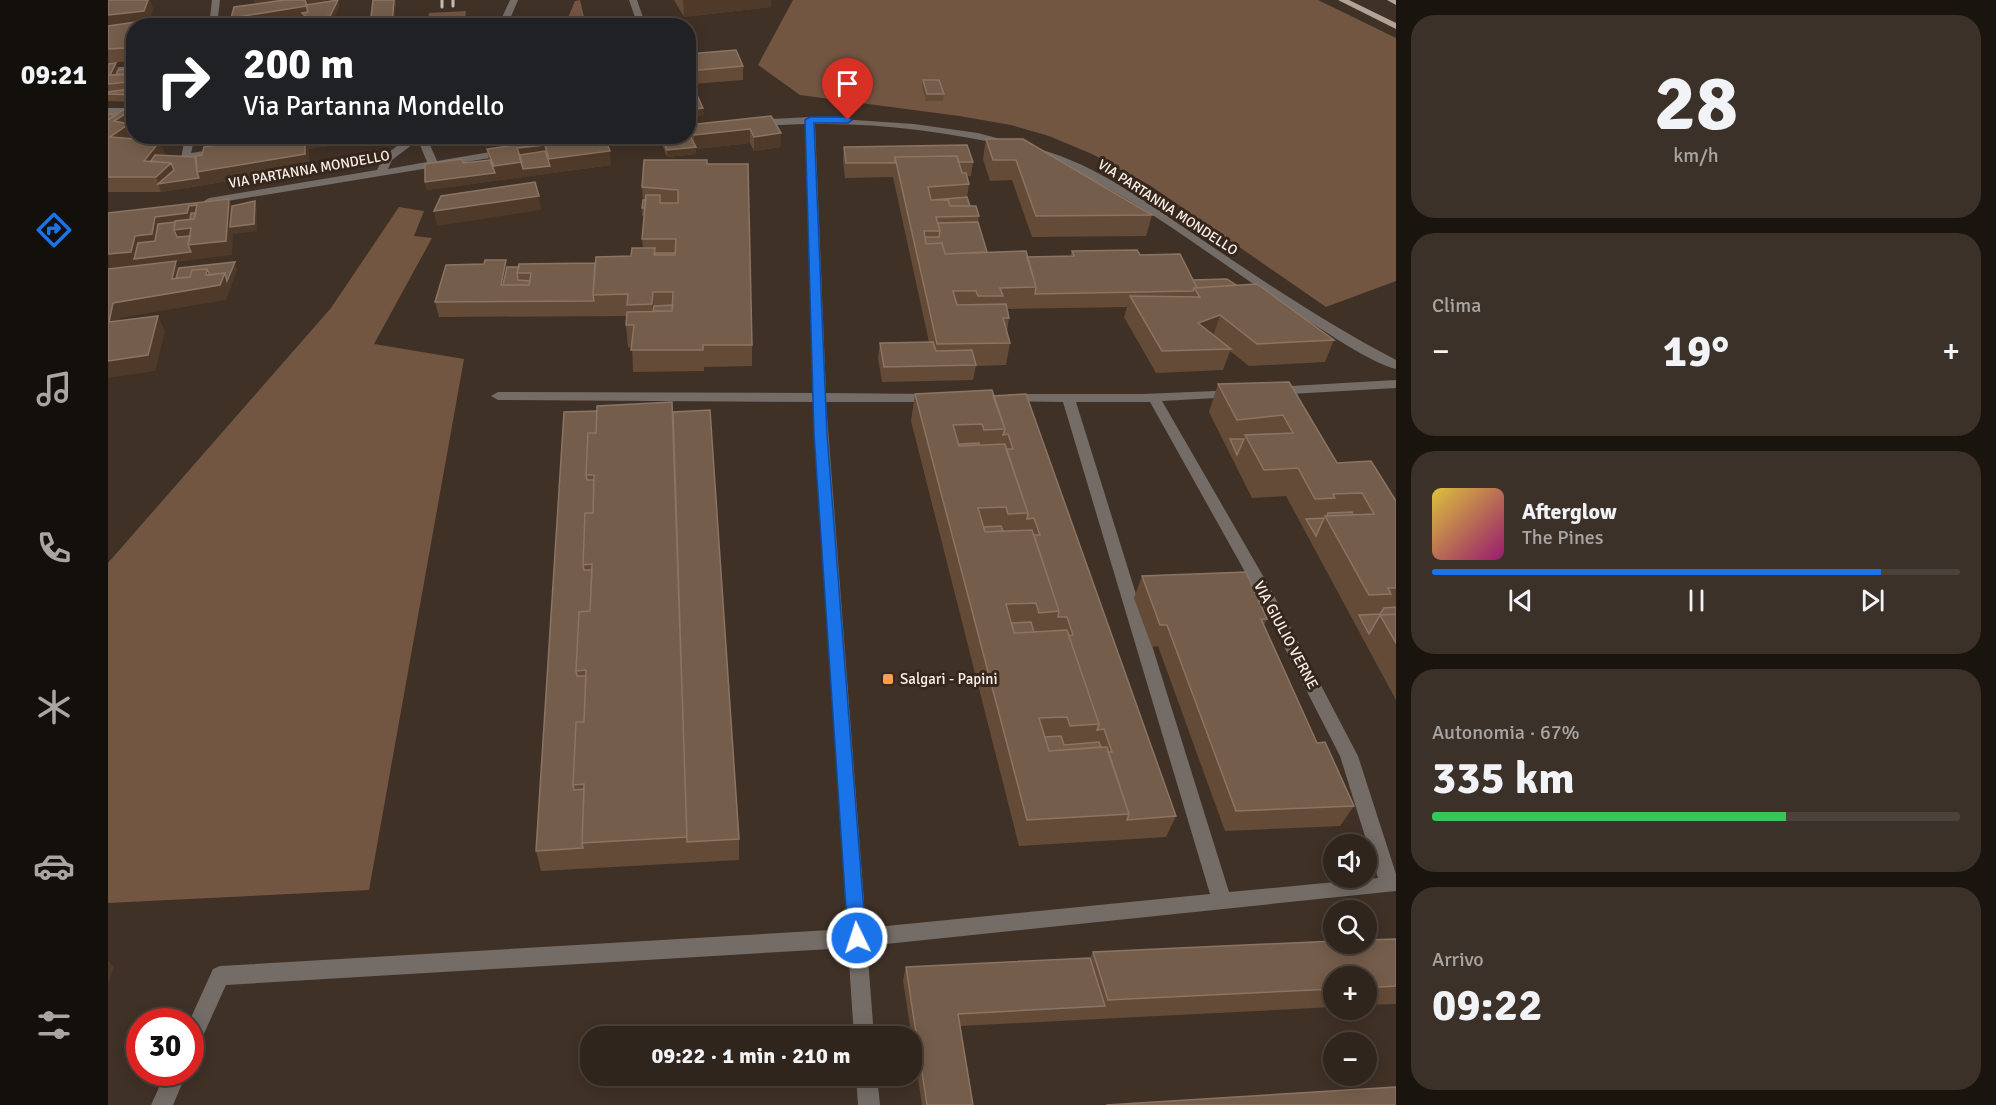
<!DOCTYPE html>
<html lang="it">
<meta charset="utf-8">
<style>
body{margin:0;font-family:Signika,sans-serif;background:#3c3129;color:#f1f3f6;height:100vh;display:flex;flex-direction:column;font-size:22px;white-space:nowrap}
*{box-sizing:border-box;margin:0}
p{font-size:20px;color:#a8a5a3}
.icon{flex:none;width:33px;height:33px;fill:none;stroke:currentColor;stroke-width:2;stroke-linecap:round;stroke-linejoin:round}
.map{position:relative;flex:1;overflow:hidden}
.sheet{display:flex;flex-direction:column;gap:15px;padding:15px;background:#1a140f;width:600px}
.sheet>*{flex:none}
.hud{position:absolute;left:18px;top:18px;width:570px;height:126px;border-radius:24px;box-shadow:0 3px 15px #0003,0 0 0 2px #4b423b;background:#202124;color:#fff;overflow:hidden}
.fabs{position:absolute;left:1215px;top:834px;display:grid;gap:12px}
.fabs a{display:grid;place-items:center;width:54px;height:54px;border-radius:50%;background:#30251c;box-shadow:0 3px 15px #0003,0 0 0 2px #4b423b;font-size:30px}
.speed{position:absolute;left:18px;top:1008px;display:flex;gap:12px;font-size:30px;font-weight:700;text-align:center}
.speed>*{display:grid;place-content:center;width:78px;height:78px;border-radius:50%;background:#30251c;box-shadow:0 3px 15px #0003,0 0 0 2px #4b423b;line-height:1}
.speed .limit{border:9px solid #d22;background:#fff;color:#111}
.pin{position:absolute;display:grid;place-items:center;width:51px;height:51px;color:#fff;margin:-62px -26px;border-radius:50% 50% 50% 0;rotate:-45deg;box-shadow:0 0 6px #0007}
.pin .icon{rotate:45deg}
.me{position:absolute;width:66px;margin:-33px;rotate:356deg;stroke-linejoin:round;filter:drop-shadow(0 0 4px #0008)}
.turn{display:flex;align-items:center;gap:21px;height:126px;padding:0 18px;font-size:27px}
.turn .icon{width:78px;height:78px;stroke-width:2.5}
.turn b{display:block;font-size:42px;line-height:51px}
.big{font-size:45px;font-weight:700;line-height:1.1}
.sheet .card{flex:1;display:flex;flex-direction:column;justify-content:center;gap:9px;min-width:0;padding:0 21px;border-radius:24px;background:#3c3129}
.sheet .dial{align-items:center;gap:0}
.dial b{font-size:78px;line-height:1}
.song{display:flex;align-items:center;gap:18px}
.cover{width:72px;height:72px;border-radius:9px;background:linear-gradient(135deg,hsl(50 70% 55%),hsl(320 70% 35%))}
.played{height:6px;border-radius:3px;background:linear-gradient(90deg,#1a73e8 85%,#4b423b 85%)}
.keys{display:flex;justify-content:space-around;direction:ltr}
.heat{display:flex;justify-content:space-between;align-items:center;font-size:33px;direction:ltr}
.charge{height:9px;border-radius:4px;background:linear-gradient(90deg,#34c759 67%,#4b423b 0)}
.trip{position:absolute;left:472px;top:1026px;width:342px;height:60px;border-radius:24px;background:#30251c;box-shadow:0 3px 15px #0003,0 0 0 2px #4b423b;font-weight:700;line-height:60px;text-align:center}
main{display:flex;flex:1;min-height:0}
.dock{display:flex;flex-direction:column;width:108px;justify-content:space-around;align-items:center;background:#130f0b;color:#a8a5a3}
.dock .icon{width:42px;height:42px}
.dock .current{color:#1a73e8}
.dock b{font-size:27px;color:#f1f3f6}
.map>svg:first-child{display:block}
.green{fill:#725642}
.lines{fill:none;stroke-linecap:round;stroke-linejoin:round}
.minor{fill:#746c67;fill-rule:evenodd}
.major{fill:#b3a397;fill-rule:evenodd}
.rail{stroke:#c6bbb2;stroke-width:3}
.wall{fill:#644b37}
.shaded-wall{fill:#4f3928}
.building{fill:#755d4b;stroke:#8a7464;stroke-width:1.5}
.route{fill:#1a73e8;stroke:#114b97;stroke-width:1.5}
.poi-dot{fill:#fb9e52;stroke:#36271c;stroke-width:2}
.labels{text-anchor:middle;stroke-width:6;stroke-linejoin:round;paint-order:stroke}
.far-street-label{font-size:14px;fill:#fcf2ea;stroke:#36271c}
.street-label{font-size:15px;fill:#fcf2ea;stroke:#36271c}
.poi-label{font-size:15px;fill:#fcf2ea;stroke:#36271c;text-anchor:start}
</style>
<main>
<nav class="dock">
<b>09:21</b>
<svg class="icon current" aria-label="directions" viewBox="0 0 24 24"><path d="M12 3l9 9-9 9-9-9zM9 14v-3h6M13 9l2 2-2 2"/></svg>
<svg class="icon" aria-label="music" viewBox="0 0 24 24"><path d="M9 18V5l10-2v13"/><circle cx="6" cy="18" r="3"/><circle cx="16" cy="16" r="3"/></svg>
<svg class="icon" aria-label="phone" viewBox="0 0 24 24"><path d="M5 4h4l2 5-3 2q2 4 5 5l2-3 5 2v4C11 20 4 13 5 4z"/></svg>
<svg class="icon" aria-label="climate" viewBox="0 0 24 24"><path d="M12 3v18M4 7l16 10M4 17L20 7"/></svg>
<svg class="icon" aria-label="car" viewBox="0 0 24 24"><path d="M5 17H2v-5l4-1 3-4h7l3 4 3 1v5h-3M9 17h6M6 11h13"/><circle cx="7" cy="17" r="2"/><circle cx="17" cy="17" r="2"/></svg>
<svg class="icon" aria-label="filters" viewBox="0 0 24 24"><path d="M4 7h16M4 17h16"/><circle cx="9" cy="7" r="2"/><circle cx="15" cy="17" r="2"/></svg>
</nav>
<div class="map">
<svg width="1288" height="1105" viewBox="0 0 1288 1105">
<rect width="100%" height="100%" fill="#403126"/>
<path class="green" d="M 472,0 L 478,25 L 457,25 L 467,1 Z
M 685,0 L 1210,0 L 1288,38 L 1288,281 L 1218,307 L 1043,186 L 984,154 L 941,136 L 903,125 L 851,116 L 692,95 L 650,65 Z
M 358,11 L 356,25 L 319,25 L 321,13 Z
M 291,207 L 316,211 L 306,236 L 324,238 L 266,344 L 356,359 L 261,890 L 0,903 L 0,563 L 223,308 Z"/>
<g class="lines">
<path class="minor" d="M 104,0 L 112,0 L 109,26 L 101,26 Z
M 402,0 L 410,0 L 399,26 L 390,26 Z
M 521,0 L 529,0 L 538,26 L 530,26 Z
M 26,66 L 26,72 L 0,74 L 0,68 Z
M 0,108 L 26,108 L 26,114 L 0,114 Z
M 702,117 L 806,124 L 870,133 L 907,143 L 902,146 C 838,132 773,123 707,124 L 718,393 L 826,394 L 833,398 L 826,402 L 718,402 L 758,928 L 1102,894 L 955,402 L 896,401 L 894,398 L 901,394 L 1034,394 L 1131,390 L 1133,393 L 1126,397 L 1054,401 L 1162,588 L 1250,756 L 1288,874 L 1288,891 L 759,946 L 766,1036 L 746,1036 L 740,948 L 118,985 L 89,1049 L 82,1052 L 81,1022 L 105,969 L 112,966 L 739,929 L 705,402 L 390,400 L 383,396 L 390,392 L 705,393 L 697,124 L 646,126 L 641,123 L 646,120 ZM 968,402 L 1042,402 L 1146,588 L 1232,756 L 1270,878 L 1121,892 Z
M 77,136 L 87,136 L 83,153 L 114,148 L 119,151 L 114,154 L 73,159 Z
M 302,136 L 323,136 L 322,145 L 329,161 L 400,149 L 405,152 L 400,155 L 101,204 L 96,201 L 101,198 L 269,170 L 276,156 ZM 313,138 L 312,145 L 319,162 L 280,169 L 284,160 Z
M 488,136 L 518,136 L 478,144 L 473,141 Z
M 931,149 C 989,165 1041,204 1090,237 C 1155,281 1219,324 1288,360 L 1288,369 C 1261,362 1220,333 1196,318 C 1108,262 1026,191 927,154 L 926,152 Z
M 1288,380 L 1288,388 L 1165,395 L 1158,391 L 1165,387 Z
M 58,1072 L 79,1072 L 65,1105 L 43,1105 Z
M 748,1076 L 769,1076 L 772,1105 L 750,1105 Z"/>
<path class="major" d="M 1230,0 L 1241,0 L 1288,23 L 1288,29 Z
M 1279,0 L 1288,0 L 1288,5 Z"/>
<path class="rail" d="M 334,0 L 334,7
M 345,0 L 345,6"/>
</g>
<path class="wall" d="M 0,0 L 45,8 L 26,26 L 26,61 L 0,63 Z
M 146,0 L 218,0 L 219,2 L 230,0 L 231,6 L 224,23 L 179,22 L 147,4 Z
M 265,0 L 288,0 L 286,26 L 262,25 Z
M 566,0 L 663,0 L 663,7 L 576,17 Z
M 580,54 L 635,66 L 635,80 L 584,84 L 596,115 L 586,116 L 580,104 Z
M 0,64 L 10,70 L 26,69 L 26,102 L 0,101 Z
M 815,80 L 836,94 L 835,101 L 818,101 L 814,87 Z
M 22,111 L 26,122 L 26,126 L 23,128 L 27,137 L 25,139 L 52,141 L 57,155 L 88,157 L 119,143 L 117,136 L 243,136 L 239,143 L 201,149 L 201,168 L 53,192 L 0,192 L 0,114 L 8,115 Z
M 663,116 L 673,133 L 673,147 L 646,151 L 642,143 L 588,149 L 588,154 L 559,157 L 552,139 L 552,136 L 580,136 L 580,125 Z
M 457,136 L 503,165 L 319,190 L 317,182 L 355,163 L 381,160 L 379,149 L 408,145 Z
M 878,139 L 1044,215 L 1038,236 L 924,237 L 904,180 L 882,181 L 875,159 Z
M 736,147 L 865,162 L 863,176 L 859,176 L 861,184 L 859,197 L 862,206 L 871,216 L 870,222 L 879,252 L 919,257 L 962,256 L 964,251 L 1032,255 L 1085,280 L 1128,285 L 1226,340 L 1217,362 L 1141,366 L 1122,351 L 1115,370 L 1048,373 L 1016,317 L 1019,307 L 899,309 L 901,318 L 899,331 L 902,343 L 898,365 L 868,366 L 865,380 L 774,382 L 770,358 L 772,343 L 821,342 L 785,177 L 737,178 L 735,161 Z
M 599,164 L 644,345 L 644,366 L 596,367 L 596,371 L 525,372 L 524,347 L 520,347 L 518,325 L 519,316 L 331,317 L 327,302 L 399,267 L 487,263 L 523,256 L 535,248 L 534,239 L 536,216 L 534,216 L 534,208 L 535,200 L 534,187 Z
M 1181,382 L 1229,463 L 1288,501 L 1288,700 L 1178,496 L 1144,498 L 1101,412 L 1110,384 Z
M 807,394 L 885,396 L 1068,816 L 1058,837 L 911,846 L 803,421 Z
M 456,412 L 565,412 L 631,839 L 631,860 L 433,871 L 428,851 Z
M 1034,576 L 1159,619 L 1156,625 L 1209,743 L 1246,806 L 1232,826 L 1117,831 L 1050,646 L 1044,647 L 1026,598 Z
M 1288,939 L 1288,1004 L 1258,1005 L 1258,976 L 1226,976 L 1226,1007 L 852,1026 L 865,1105 L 814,1105 L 795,980 L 798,967 L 982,958 L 985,952 Z"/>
<path class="shaded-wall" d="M 40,0 L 42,0 L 45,8 L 42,20 L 44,26 L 0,28 L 0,15 Z
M 146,0 L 218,0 L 219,2 L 149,9 Z
M 230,0 L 231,6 L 224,23 L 222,23 L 223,26 L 202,26 L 201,19 Z
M 286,0 L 288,0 L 286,26 L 284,26 Z
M 575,0 L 663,0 L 663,7 L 576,17 Z
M 199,6 L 202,19 L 194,13 L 196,20 L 160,26 L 125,26 L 123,18 Z
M 25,32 L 26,61 L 21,62 L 16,48 Z
M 8,63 L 13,77 L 2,75 Z
M 22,74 L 26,82 L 26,92 L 24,96 L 19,82 Z
M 595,108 L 596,115 L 586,116 L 586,109 Z
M 22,111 L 26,122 L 26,126 L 23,128 L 27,137 L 7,151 L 2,137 L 6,121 Z
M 642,129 L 642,143 L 588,149 L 588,154 L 559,157 L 559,150 L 586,147 L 586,135 Z
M 673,133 L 673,147 L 646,151 L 646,137 Z
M 117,136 L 180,136 L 119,143 Z
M 197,136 L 243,136 L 239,143 L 201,149 L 201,168 L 53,192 L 48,177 L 63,163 L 89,172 Z
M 52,141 L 57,155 L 47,168 L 36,161 Z
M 437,145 L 438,159 L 413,162 L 409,148 Z
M 502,151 L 503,165 L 319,190 L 317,182 L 387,173 L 386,166 L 414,162 L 442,166 L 441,159 Z
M 431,196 L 433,210 L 329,226 L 326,211 Z
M 121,199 L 126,213 L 147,201 L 149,209 L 149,231 L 125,234 L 124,255 L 68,262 L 74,276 L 98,275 L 99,269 L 117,273 L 127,262 L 129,270 L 118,300 L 12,318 L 8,337 L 1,322 L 0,254 L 27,236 L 47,217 L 81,206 Z
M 398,260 L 401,275 L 397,293 L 393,285 Z
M 545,292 L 546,314 L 546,326 L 544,304 Z
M 1112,315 L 1105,337 L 1090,323 Z
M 50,316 L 57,331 L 47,371 L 0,378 L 0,361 Z
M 0,960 L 6,967 L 0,984 Z"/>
<path class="building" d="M 0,0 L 40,0 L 36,11 L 0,15 Z
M 176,0 L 197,0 L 199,6 L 123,18 L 126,7 Z
M 230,0 L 222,16 L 201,19 L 194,13 L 200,12 L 198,5 Z
M 265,0 L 286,0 L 284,24 L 262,25 Z
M 42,20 L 40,26 L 26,26 L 26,32 L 16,48 L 0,49 L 0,26 Z
M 221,20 L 220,26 L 178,26 L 179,22 Z
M 66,24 L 66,26 L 52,26 Z
M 26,41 L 26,54 L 19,55 Z
M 628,50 L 635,66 L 580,71 L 580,54 Z
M 8,63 L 2,75 L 22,74 L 19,82 L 0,84 L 0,64 Z
M 26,69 L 26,95 L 0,94 L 0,92 L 21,89 L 25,80 L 22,74 L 8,75 L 10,70 Z
M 815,80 L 831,80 L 836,94 L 819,94 Z
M 583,82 L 595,108 L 586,109 L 580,98 L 580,83 Z
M 15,110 L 22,111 L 6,121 L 21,124 L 2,137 L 52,141 L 36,161 L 63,163 L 48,177 L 0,177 L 0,120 Z
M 0,114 L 8,115 L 0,120 Z
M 663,116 L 673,133 L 646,137 L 642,129 L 586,135 L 580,126 L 580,125 Z
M 580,132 L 588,147 L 559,150 L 553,136 L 580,136 Z
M 158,136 L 197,136 L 197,154 L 89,172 L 87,156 L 94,155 L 96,147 L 158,138 Z
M 197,136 L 232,136 L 199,142 Z
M 457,136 L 496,136 L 502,151 L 441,159 L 437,145 L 409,148 L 414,162 L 386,166 L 379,149 L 408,145 L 408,143 Z
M 878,139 L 915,139 L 1044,215 L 928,216 L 908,160 L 885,160 Z
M 859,145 L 865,162 L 850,162 L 849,156 L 787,157 L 787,163 L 738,163 L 736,147 Z
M 437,151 L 442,166 L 415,169 L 411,155 Z
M 47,155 L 88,157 L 89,172 L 91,178 L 50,184 L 66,170 L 63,163 L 43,161 Z
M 849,156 L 854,173 L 858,173 L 861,184 L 820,187 L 823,200 L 840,200 L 842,206 L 868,206 L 871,216 L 828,217 L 832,231 L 816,231 L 818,244 L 834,243 L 837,254 L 918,251 L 928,287 L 892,288 L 895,296 L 870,296 L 868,291 L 845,291 L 849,305 L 898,304 L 901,318 L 895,318 L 902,343 L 829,344 L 787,157 Z
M 354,159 L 355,163 L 382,160 L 387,173 L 317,182 L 317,164 Z
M 536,160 L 599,160 L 599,164 L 640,164 L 644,345 L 595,345 L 595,350 L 523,350 L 526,325 L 518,325 L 519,312 L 564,311 L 565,292 L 545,292 L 544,304 L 519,305 L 520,294 L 485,295 L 488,257 L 523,256 L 524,248 L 547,248 L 546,255 L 567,255 L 568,239 L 534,239 L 538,195 L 552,195 L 552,203 L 570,203 L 570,190 L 534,187 Z
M 427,182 L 431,196 L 326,211 L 333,196 Z
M 859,197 L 862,206 L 842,206 L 840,200 L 824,200 Z
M 121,199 L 118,241 L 80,245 L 83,228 L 66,230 L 67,221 L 86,219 L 89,205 L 81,206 L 79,213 L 47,217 L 44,234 L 27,236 L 23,252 L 0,254 L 0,213 Z
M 535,200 L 538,200 L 537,208 L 534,208 Z
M 147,201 L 146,224 L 122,227 L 124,206 Z
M 83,213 L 88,213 L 86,219 L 82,219 Z
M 67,222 L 66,230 L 69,237 L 82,236 L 80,245 L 83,252 L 26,259 L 30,243 L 47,241 L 50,224 Z
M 870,222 L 879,252 L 837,254 L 834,243 L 818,244 L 817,237 L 831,237 L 832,231 L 830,223 Z
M 1029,250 L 1032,255 L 1072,254 L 1089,288 L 1086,288 L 1085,291 L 927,294 L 928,287 L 919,257 L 966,256 L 964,251 Z
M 547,253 L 567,253 L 567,255 L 547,255 Z
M 377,260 L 398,260 L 393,285 L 421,285 L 423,273 L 409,273 L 411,264 L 487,263 L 485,295 L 486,301 L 327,302 L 338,265 L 376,264 Z
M 68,261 L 64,279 L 82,277 L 84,270 L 99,269 L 98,275 L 117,273 L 112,285 L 5,303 L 1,322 L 50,316 L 40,355 L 0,361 L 0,269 Z
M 127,262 L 119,281 L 117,273 L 102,275 L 99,269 L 84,270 L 82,277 L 68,278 L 71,268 Z
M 399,267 L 411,267 L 409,273 L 410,280 L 422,281 L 421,285 L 395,285 Z
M 1119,279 L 1128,285 L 1089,288 L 1085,280 Z
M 1149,284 L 1226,340 L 1149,344 L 1112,315 L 1090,323 L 1123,349 L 1054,351 L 1022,296 L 1092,297 L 1086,288 Z
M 565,305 L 564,311 L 545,311 L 546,306 Z
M 825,342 L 828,351 L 864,350 L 868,365 L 776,367 L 772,343 Z
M 1181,382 L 1229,463 L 1263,461 L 1288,501 L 1288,588 L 1280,588 L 1283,594 L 1261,595 L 1217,516 L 1266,514 L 1254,493 L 1225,494 L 1227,498 L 1207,499 L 1190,468 L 1156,470 L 1137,435 L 1185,433 L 1175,415 L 1129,420 L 1110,384 Z
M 884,390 L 897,429 L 876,430 L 874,424 L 845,425 L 851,446 L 897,444 L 920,513 L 900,514 L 898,507 L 870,508 L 877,532 L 924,530 L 951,611 L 931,613 L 928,603 L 898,604 L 906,633 L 959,630 L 991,724 L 962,726 L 959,717 L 931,718 L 941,751 L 999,747 L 1021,814 L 919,820 L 807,394 Z
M 918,394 L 1068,816 L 1019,820 L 1021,814 L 1000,752 L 1004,752 L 996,729 L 989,730 L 991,724 L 961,636 L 965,635 L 959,617 L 950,617 L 951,611 L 926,535 L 932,535 L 926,518 L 919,519 L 920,513 L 898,449 L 905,449 L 900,434 L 895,435 L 897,429 L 885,396 Z
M 564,402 L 579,837 L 474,843 L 476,784 L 465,785 L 468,722 L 476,722 L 478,670 L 468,671 L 471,612 L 482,611 L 484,564 L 475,565 L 477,513 L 485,513 L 486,475 L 478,475 L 480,433 L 488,433 L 489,406 Z
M 602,410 L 631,839 L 579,842 L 565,412 Z
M 489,411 L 488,433 L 480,433 L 478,475 L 479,480 L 486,480 L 485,513 L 477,513 L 475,565 L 476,570 L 484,570 L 482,611 L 471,612 L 468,671 L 469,676 L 478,676 L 476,722 L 468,722 L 465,785 L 466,790 L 476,789 L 474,843 L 475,848 L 428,851 L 456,412 Z
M 1122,439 L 1136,439 L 1129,455 Z
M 871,443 L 871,445 L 851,446 L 851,444 Z
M 1244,512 L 1245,515 L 1219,516 L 1220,513 Z
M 1216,518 L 1208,536 L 1198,519 Z
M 893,526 L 895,531 L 877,532 L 876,527 Z
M 1138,572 L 1159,619 L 1153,619 L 1209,743 L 1217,742 L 1246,806 L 1128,811 L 1059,625 L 1052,625 L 1034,576 Z
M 1288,607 L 1288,614 L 1272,615 L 1261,634 L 1251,615 L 1272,614 L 1276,608 Z
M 1288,614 L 1288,643 L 1272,615 Z
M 923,622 L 926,632 L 906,633 L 904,623 Z
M 953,736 L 956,745 L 991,742 L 993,747 L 941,751 L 937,737 Z
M 1288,939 L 1288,986 L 1258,988 L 1258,976 L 1226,976 L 1226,989 L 1000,1000 L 985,952 L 1226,941 L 1226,944 L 1258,944 L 1258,940 Z
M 982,958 L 997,1006 L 850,1014 L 865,1105 L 819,1105 L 798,967 Z
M 1288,1087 L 1288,1105 L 998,1105 Z"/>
<path class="route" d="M 702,117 L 740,117 L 744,120 L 740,123 L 706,123 L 719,434 L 758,938 L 755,944 L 749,947 L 743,944 L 740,938 L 706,434 L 697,120 Z"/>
<rect class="poi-dot" x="774" y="673" width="12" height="12" rx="3"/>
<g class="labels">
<g class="far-street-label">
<text transform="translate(201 169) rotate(-10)" y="5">VIA PARTANNA MONDELLO</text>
<text transform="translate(1060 207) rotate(33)" y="5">VIA PARTANNA MONDELLO</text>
</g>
<g class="street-label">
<text transform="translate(1178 635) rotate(62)" y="5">VIA GIULIO VERNE</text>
</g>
<g class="poi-label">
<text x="792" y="684">Salgari - Papini</text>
</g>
</g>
</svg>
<div class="fabs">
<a><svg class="icon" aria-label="sound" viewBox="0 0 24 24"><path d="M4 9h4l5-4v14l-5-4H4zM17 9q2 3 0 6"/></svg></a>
<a><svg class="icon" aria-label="search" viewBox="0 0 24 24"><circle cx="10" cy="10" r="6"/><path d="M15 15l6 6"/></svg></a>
<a>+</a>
<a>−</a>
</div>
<div class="speed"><div class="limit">30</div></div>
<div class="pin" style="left:740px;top:120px;background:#d93025"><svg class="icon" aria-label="arrive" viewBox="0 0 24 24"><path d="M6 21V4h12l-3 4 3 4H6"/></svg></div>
<svg class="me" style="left:749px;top:938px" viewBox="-20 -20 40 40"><circle r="17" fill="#1a73e8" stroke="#fff" stroke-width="3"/><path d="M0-11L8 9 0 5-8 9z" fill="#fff"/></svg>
<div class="trip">09:22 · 1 min · 210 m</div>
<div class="hud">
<div class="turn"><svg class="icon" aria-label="right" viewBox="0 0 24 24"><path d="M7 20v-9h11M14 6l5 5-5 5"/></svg><div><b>200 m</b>Via Partanna Mondello</div></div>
</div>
</div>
<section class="sheet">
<div class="card dial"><b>28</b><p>km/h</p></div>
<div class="card"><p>Clima</p>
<div class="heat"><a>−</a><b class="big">19°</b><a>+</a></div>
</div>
<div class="card">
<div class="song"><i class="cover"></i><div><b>Afterglow</b><p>The Pines</p></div></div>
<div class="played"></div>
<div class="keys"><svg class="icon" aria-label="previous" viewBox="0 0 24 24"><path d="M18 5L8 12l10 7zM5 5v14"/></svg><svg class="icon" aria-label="pause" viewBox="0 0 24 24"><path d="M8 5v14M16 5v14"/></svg><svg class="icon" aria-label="next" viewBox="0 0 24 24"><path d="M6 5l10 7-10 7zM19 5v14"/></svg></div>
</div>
<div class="card"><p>Autonomia · 67%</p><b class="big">335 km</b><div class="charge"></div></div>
<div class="card"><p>Arrivo</p><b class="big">09:22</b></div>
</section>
</main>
